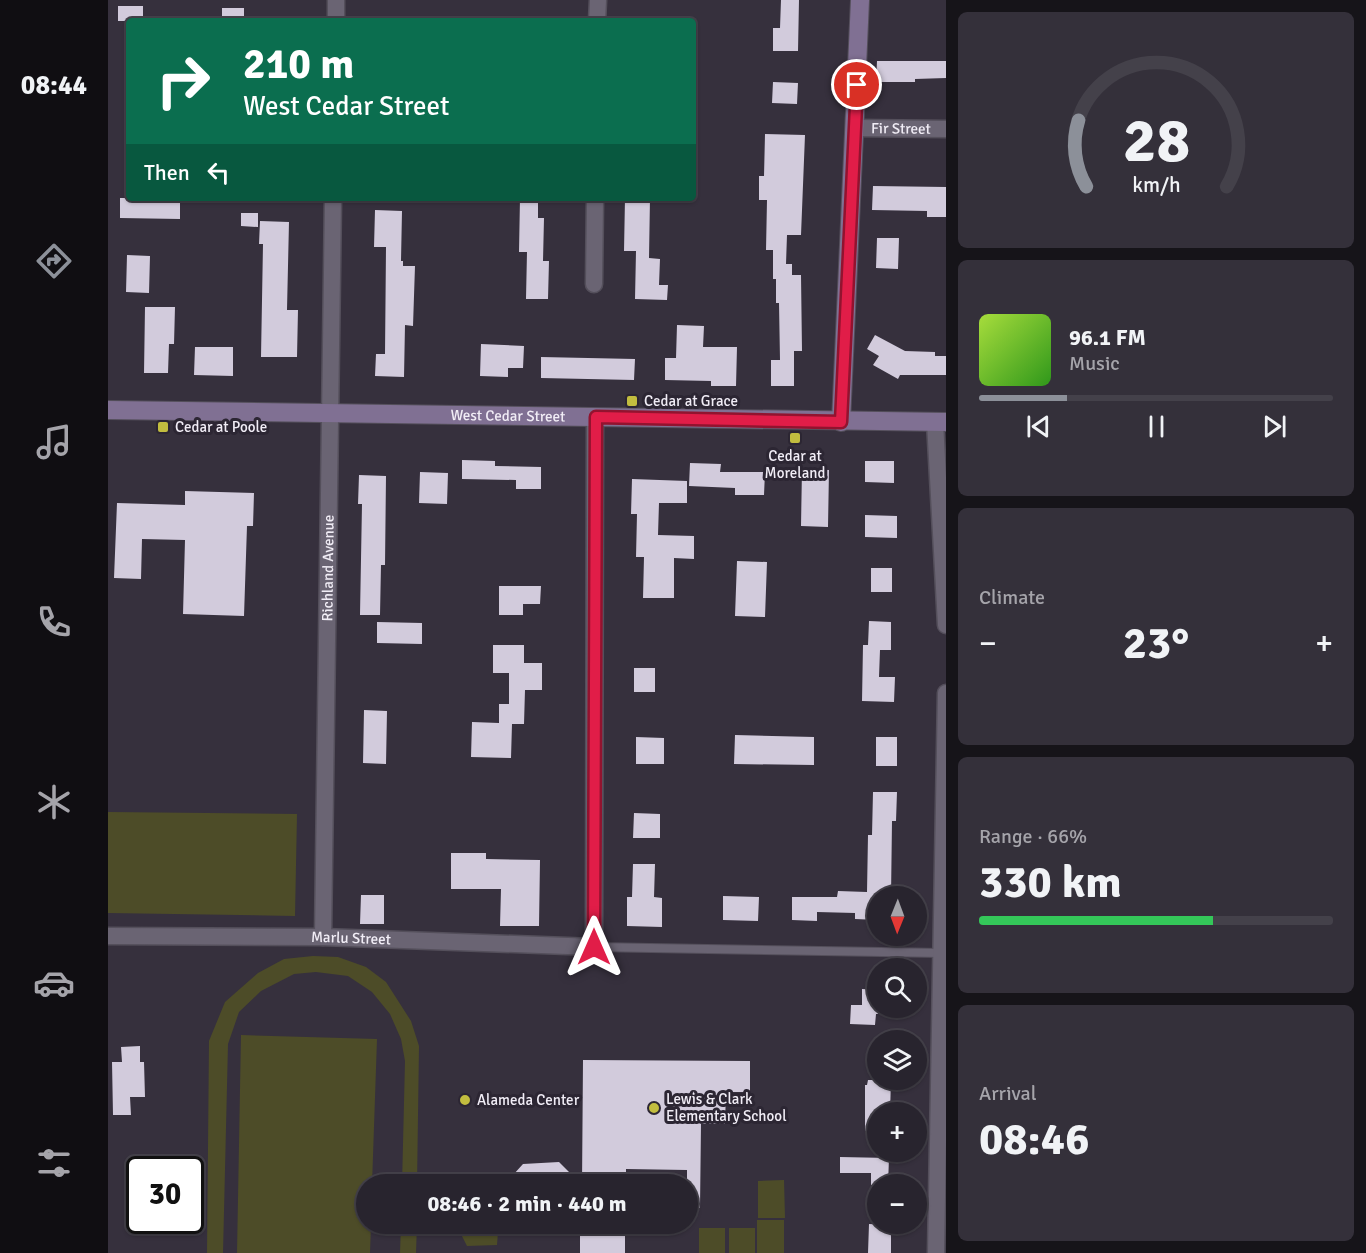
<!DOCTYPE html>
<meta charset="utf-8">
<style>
body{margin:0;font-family:Signika,sans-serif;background:#34303a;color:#f1f3f6;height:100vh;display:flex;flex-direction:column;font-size:22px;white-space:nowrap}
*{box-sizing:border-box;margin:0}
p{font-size:20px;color:#a5a4aa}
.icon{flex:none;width:33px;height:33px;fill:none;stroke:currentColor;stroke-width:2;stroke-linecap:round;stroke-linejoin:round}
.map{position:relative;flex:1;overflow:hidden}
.side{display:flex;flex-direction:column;gap:12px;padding:12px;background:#161419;width:420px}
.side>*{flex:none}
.hud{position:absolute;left:18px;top:18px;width:570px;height:183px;border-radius:6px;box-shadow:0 2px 4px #0004,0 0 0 2px #44414a;background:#0b6e4f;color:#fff;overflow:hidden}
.needle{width:39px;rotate:181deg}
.tools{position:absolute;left:759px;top:886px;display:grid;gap:12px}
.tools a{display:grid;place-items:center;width:60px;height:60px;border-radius:50%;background:#28242e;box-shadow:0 2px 4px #0004,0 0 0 2px #44414a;font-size:30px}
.speed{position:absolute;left:18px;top:1156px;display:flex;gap:12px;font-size:30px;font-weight:700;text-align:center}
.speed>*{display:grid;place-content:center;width:78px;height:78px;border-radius:50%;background:#28242e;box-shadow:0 2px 4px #0004,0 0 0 2px #44414a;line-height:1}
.speed .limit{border:3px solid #111;border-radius:9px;background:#fff;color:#111}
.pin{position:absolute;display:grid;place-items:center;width:51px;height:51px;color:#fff;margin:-26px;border:3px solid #fff;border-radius:50%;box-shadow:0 2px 6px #0007}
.me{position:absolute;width:66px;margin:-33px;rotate:0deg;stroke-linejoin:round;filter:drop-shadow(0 0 4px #0008)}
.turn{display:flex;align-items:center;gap:21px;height:126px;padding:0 18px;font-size:27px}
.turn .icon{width:78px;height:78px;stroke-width:2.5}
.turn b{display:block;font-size:42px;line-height:51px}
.then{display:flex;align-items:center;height:57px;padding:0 18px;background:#0003;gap:12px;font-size:22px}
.big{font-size:45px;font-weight:800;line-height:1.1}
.side .tile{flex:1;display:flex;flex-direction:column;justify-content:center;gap:9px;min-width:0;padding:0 21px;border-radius:9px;background:#34303a}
.side .dial{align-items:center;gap:0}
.dial svg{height:156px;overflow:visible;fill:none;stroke:#44414a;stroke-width:7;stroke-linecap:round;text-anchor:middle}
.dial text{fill:#f1f3f6;stroke:none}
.song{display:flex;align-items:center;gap:18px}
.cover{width:72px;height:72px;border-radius:9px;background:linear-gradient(135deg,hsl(80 70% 55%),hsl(110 70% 35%))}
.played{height:6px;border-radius:3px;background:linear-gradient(90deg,#8c9099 25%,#44414a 25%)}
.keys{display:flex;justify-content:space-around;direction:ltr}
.heat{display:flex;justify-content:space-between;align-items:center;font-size:33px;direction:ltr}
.charge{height:9px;border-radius:4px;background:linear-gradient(90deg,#34c759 66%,#44414a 0)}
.trip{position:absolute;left:248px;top:1174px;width:342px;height:60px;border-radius:30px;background:#28242e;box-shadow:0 2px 4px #0004,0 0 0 2px #44414a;font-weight:800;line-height:60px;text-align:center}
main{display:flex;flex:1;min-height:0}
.dock{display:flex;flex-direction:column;width:108px;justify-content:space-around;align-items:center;background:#100e12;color:#a5a4aa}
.dock .icon{width:42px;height:42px}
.dock .on{color:#8c9099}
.dock b{font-size:27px;color:#f1f3f6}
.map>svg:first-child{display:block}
.green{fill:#4d4c28}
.building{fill:#d2cbdc}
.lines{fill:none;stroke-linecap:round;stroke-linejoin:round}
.lane-casing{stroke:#544f5b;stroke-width:10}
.street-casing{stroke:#544f5b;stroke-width:19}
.secondary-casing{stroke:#544f5b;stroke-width:20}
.lane{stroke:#6a6473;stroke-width:8}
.street{stroke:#6a6473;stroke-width:16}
.secondary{stroke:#807093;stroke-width:18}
.route-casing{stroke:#92132f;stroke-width:15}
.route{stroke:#e11d48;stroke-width:10}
.poi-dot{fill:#c2bd3f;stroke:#2c2633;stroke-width:2}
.labels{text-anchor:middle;stroke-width:6;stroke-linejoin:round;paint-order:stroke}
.street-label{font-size:15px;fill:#f1edf6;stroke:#2c2633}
.poi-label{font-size:15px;fill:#f1edf6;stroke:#2c2633;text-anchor:start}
</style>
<main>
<nav class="dock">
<b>08:44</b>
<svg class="icon on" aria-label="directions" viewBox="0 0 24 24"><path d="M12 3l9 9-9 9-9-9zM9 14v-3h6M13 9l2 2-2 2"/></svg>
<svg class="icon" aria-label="music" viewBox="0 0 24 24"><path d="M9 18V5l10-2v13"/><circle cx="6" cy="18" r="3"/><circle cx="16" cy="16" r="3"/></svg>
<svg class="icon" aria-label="phone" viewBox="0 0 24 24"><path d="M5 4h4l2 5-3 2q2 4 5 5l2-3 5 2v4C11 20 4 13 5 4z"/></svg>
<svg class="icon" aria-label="climate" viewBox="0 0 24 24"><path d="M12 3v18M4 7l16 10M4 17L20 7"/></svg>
<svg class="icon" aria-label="car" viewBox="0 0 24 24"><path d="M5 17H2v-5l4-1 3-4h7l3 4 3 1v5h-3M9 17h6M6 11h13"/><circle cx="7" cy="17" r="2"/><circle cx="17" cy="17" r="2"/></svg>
<svg class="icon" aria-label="filters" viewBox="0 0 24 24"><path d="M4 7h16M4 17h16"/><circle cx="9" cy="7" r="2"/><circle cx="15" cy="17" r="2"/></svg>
</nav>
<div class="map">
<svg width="838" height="1253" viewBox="0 0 838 1253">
<rect width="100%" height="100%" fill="#36303d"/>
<path class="green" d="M 0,812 L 189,814 L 187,916 L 0,913 Z
M 205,956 L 230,957 L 258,967 L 278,982 L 303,1021 L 311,1046 L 309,1185 L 294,1185 L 297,1061 L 293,1039 L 282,1014 L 264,992 L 240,976 L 208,972 L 186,974 L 153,991 L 131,1012 L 120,1044 L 115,1253 L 99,1253 L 101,1041 L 117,1002 L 150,973 L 176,959 Z
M 133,1035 L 269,1039 L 264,1185 L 258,1185 L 258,1224 L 263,1224 L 262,1253 L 129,1253 Z
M 676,1180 L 677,1218 L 650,1218 L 650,1181 Z
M 649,1220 L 676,1220 L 676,1253 L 649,1253 Z
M 293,1224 L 309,1224 L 308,1253 L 292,1253 Z
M 348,1224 L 380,1224 L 390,1232 L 389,1245 L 359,1246 Z
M 591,1228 L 617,1228 L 617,1253 L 591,1253 Z
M 621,1228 L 647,1228 L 647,1253 L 621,1253 Z"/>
<path class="building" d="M 673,0 L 691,0 L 690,51 L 665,51 L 665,28 L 672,28 Z
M 10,6 L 35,6 L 35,21 L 10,21 Z
M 114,8 L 136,8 L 136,21 L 114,21 Z
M 769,61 L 838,61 L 838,78 L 807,79 L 807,82 L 768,82 Z
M 665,82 L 690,83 L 689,104 L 664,103 Z
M 657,134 L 697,135 L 693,235 L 679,235 L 678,264 L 684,264 L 684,275 L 693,275 L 694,351 L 686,351 L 686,386 L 663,386 L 663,360 L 672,360 L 671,303 L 668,303 L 668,279 L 665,279 L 665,250 L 658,250 L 659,200 L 651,200 L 651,176 L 656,176 Z
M 765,186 L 838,187 L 838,217 L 819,217 L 819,211 L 764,210 Z
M 12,198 L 72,198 L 72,219 L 12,218 Z
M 412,198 L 430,198 L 430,218 L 436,218 L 435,261 L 441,261 L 440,299 L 418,299 L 419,252 L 411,252 Z
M 517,198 L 542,198 L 541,258 L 552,259 L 551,285 L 560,285 L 559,300 L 527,299 L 528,251 L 516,251 Z
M 267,210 L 294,211 L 293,261 L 295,261 L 295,266 L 307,266 L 305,326 L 297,325 L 296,377 L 267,376 L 268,354 L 277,354 L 278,247 L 266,247 Z
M 133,213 L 150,213 L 150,227 L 133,226 Z
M 152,221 L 181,222 L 179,310 L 190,310 L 189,357 L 153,357 L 155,244 L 151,244 Z
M 769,238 L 791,238 L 790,269 L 768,268 Z
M 19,255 L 42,256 L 41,293 L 18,292 Z
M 37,307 L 67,307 L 66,344 L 61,344 L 60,373 L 36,373 Z
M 569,325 L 596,326 L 595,347 L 629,347 L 628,386 L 603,386 L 603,381 L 557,380 L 557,358 L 568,358 Z
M 767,335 L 797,351 L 827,352 L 827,356 L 838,356 L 838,375 L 792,375 L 790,379 L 765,365 L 771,356 L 759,349 Z
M 373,344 L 416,346 L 415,368 L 400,368 L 400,377 L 372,376 Z
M 87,347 L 125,347 L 125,376 L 86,375 Z
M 433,357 L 527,359 L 526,380 L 433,378 Z
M 354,460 L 387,461 L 387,466 L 433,467 L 433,489 L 408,489 L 408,480 L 354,479 Z
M 757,461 L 786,461 L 786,483 L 757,482 Z
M 582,463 L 613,464 L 612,472 L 657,472 L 656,495 L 627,495 L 627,488 L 581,486 Z
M 694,469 L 721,470 L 720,527 L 693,526 Z
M 312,472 L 340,473 L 339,504 L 311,503 Z
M 251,475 L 278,476 L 277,565 L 273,565 L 272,615 L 252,615 L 254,504 L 250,504 Z
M 524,479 L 579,481 L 579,503 L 551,503 L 550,535 L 586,536 L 586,559 L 566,558 L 566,598 L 535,598 L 536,557 L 528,557 L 529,514 L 523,514 Z
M 77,491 L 146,493 L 145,526 L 139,526 L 136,616 L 75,614 L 77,540 L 34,539 L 33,579 L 6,578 L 9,503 L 77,505 Z
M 757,515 L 789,516 L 789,538 L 757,537 Z
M 629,561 L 659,562 L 657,617 L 627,616 Z
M 763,568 L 784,568 L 784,592 L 763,592 Z
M 391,586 L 433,586 L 432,604 L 415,604 L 415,615 L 391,615 Z
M 761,621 L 783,622 L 783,650 L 772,650 L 771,677 L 787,677 L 786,702 L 754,701 L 755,645 L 760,645 Z
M 269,622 L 314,623 L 314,644 L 269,643 Z
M 385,645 L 416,645 L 416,663 L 434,663 L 434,690 L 417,690 L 416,724 L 404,724 L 403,758 L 363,757 L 364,722 L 391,723 L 391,704 L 401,704 L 401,673 L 385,673 Z
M 526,668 L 547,668 L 547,692 L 526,692 Z
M 256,710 L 279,711 L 278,764 L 255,763 Z
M 627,735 L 706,737 L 706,765 L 626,764 Z
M 528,737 L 556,738 L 556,764 L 528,764 Z
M 768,737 L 789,737 L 789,766 L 768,766 Z
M 765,792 L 789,792 L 788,821 L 784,821 L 783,897 L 770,897 L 770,920 L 747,919 L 747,913 L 709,912 L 709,921 L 684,920 L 684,897 L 729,897 L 730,891 L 759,892 L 760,835 L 764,835 Z
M 526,813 L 552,814 L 552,838 L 525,838 Z
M 343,853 L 378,853 L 378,859 L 432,860 L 431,926 L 392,926 L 393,889 L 343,889 Z
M 525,864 L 547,864 L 546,897 L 554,898 L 554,927 L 519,926 L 519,897 L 524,897 Z
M 253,895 L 276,895 L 276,924 L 252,924 Z
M 615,896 L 651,897 L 650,921 L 615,920 Z
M 754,989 L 770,990 L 770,1014 L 768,1014 L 767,1025 L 742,1024 L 743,1005 L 754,1005 Z
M 32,1046 L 32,1062 L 36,1062 L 37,1097 L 22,1097 L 23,1115 L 5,1115 L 4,1062 L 14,1062 L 13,1047 Z
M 475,1060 L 642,1061 L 642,1092 L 618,1092 L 617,1124 L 593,1124 L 592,1208 L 579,1208 L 579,1170 L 518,1169 L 518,1185 L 474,1185 Z
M 760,1080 L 783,1080 L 782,1113 L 770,1113 L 770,1131 L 757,1131 L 757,1085 L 759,1085 Z
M 732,1157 L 781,1158 L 780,1185 L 763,1185 L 763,1173 L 732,1173 Z
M 451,1162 L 474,1185 L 406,1185 L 405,1175 L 415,1164 Z
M 472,1224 L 517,1224 L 517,1253 L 472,1253 Z
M 761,1224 L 783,1225 L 783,1253 L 760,1253 Z"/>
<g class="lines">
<g class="lane-casing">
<path id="lane" d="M 486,947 L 833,953"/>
</g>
<g class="street-casing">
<g id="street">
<path d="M 228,21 L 228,0"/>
<path d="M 489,21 L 490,0"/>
<path id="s1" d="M 748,128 L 838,129"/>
<path d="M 486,284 L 487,198"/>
<path d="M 827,422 L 838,625"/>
<path id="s2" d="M 0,936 L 215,937 L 486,947 L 487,417"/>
<path id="s3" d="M 215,937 L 225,198"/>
<path d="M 828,1253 L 838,693"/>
</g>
</g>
<g class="secondary-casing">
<g id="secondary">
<path id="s4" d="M 0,410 L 838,422"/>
<path d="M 733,422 L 752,0"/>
</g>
</g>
<use href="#lane" class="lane"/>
<use href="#street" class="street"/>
<use href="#secondary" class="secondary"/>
</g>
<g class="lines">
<g class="route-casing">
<path id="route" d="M 486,947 L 488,417 L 733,422 L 749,85"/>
</g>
<use href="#route" class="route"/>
</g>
<g class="poi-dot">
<rect x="518" y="395" width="12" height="12" rx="3"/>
<rect x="49" y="421" width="12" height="12" rx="3"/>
<rect x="681" y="432" width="12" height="12" rx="3"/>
<circle cx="357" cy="1100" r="6"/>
<circle cx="546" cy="1108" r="6"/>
</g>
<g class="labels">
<g class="street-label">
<text dy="5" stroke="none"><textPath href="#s1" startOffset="45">Fir Street</textPath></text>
<text dy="5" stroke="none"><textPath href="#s4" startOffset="400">West Cedar Street</textPath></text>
<text dy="5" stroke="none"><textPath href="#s3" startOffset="369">Richland Avenue</textPath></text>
<text dy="5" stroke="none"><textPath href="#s2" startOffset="243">Marlu Street</textPath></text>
</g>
<g class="poi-label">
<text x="536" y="406">Cedar at Grace</text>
<text x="67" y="432">Cedar at Poole</text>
<text x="687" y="461" text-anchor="middle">Cedar at<tspan x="687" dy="17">Moreland</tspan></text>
<text x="558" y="1104">Lewis &amp; Clark<tspan x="558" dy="17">Elementary School</tspan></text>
<text x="369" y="1105">Alameda Center</text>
</g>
</g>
</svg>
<div class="tools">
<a><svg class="needle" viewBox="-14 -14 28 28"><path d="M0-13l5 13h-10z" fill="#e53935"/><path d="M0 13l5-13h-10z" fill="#a5a4aa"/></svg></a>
<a><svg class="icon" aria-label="search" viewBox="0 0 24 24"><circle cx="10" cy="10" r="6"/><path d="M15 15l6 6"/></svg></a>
<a><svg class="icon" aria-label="layers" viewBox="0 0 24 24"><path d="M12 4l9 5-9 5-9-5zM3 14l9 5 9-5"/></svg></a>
<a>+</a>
<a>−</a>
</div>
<div class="speed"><div class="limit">30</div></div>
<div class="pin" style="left:749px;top:85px;background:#d93025"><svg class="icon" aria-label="arrive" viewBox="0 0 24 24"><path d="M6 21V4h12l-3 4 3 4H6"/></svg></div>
<svg class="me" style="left:486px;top:947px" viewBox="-20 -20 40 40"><path d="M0-17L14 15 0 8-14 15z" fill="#e11d48" stroke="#fff" stroke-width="4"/></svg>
<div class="trip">08:46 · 2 min · 440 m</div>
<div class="hud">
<div class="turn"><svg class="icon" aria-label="right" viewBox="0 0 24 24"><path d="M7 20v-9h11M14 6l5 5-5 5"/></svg><div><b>210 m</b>West Cedar Street</div></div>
<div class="then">Then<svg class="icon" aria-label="left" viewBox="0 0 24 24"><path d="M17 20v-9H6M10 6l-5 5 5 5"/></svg></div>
</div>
</div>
<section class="side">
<div class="tile dial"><svg viewBox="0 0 100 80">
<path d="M14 69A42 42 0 1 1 86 69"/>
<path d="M14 69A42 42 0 0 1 10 35" stroke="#8c9099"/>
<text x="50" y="56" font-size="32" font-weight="700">28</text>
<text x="50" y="72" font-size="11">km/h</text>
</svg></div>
<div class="tile">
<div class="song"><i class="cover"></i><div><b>96.1 FM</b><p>Music</p></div></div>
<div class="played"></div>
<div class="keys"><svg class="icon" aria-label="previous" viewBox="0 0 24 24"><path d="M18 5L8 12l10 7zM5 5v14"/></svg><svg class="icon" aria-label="pause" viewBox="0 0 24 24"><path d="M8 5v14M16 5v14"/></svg><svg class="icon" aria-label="next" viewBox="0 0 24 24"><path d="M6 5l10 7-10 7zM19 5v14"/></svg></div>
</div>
<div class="tile"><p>Climate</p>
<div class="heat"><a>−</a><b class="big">23°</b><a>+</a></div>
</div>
<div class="tile"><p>Range · 66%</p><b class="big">330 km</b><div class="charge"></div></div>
<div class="tile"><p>Arrival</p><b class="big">08:46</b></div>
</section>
</main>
